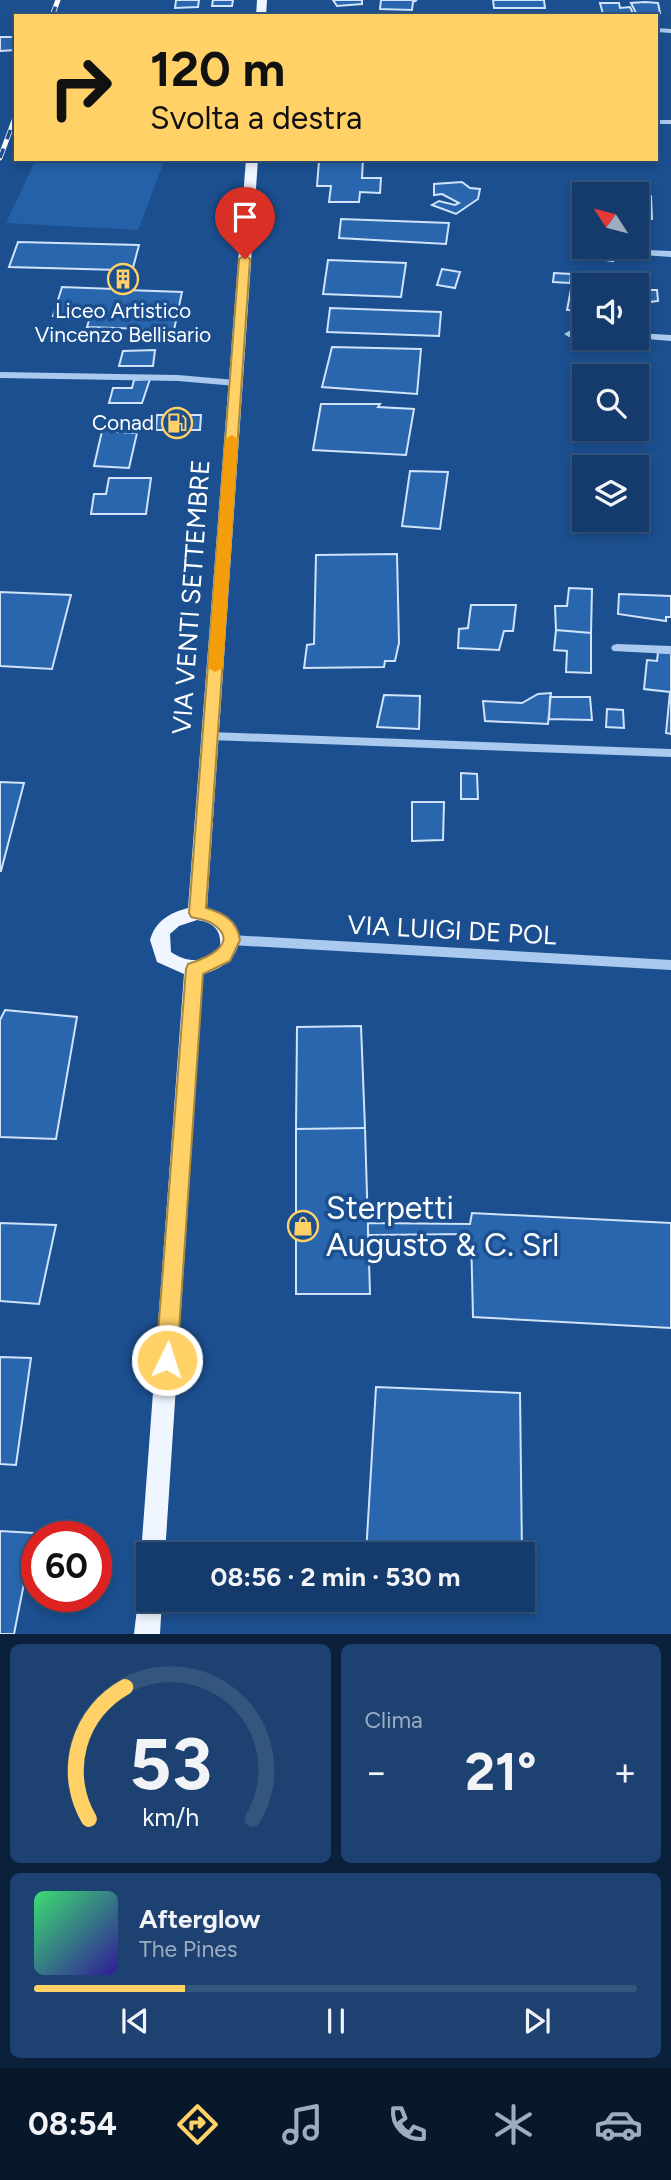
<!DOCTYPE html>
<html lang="it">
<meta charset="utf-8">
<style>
body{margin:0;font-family:Figtree,sans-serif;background:#1d4271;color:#f1f3f6;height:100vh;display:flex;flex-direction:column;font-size:26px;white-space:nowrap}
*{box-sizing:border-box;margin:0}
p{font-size:23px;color:#9dadc1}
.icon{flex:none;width:38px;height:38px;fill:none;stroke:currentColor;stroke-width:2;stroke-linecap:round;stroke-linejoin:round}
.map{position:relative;height:1634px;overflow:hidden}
.drawer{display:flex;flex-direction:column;gap:10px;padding:10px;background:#0b203b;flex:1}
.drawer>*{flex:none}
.banner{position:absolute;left:14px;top:14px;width:644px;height:147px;border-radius:0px;box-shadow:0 4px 10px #0003,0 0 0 2px #33557e;background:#ffd166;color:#111;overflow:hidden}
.needle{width:46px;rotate:306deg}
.tools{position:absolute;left:572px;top:182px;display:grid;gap:14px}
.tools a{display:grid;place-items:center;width:77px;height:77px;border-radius:0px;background:#143b6b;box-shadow:0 4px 10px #0003,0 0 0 2px #33557e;font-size:35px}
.speed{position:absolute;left:21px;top:1521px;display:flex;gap:14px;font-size:35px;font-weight:700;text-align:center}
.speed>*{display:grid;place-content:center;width:91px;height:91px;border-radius:50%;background:#143b6b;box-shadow:0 4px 10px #0003,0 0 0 2px #33557e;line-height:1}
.speed .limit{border:10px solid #d22;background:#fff;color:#111}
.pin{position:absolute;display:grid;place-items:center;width:60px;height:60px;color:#fff;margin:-72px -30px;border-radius:50% 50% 50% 0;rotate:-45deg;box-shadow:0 0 7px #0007}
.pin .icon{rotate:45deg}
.me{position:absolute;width:77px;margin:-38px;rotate:4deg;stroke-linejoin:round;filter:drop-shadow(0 0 5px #0008)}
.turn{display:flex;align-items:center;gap:24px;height:147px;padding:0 21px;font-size:32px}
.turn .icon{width:91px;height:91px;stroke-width:2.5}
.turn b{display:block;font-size:49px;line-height:60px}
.big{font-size:52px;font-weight:700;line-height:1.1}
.drawer .widget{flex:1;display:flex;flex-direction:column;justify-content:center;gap:10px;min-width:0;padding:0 24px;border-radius:10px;background:#1d4271}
.drawer .dial{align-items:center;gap:0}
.dial svg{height:182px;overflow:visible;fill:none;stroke:#33557e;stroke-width:7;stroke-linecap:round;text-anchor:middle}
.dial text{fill:#f1f3f6;stroke:none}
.song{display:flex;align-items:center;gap:21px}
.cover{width:84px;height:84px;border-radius:10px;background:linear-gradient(135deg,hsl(140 70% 55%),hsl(250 70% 35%))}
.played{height:7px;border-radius:4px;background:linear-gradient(90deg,#ffd166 25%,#33557e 25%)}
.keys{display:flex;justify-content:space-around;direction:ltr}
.heat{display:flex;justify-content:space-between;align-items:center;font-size:38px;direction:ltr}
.drawer .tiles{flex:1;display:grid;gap:10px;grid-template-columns:1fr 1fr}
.widget:last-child{grid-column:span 2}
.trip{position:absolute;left:136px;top:1542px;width:399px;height:70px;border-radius:0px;background:#143b6b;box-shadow:0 4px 10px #0003,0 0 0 2px #33557e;font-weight:700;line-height:70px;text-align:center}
.menu{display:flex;height:112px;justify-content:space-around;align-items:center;background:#08182b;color:#9dadc1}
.menu .icon{width:49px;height:49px}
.menu .on{color:#ffd166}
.menu b{font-size:32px;color:#f1f3f6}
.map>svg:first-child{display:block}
.green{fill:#2461a8}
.building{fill:#2a66ad;stroke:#cfe3fa;stroke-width:2}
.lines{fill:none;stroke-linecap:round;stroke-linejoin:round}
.minor{fill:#a9c9ee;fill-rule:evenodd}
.major{fill:#f0f6ff;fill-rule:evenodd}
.rail-casing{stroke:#fff;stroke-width:5}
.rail{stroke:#1b4f8f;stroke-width:3.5;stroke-dasharray:10;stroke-linecap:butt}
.route{fill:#ffd166;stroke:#a68842;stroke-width:2}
.slow{fill:#f59e0b}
.labels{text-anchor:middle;stroke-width:7;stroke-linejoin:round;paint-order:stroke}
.far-poi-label{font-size:21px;fill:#fff;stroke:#1b4f8f}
.street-label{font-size:26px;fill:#fff;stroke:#1b4f8f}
.near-poi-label{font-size:32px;fill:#fff;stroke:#1b4f8f;text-anchor:start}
</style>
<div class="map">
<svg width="671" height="1634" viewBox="0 0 671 1634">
<rect width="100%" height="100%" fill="#1b4f8f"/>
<path class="green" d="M 36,159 L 165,159 L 138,230 L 6,223 Z"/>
<path class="building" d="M 176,0 L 199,0 L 198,7 L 175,8 Z
M 213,0 L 233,0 L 232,6 L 212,6 Z
M 333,0 L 362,0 L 362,4 L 337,6 Z
M 381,0 L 417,0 L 413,2 L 412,10 L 380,9 Z
M 493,0 L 544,0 L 545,8 L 494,8 Z
M 645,2 L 658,3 L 660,13 L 636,13 L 631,3 Z
M 600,3 L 619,3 L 620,8 L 630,7 L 632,11 L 631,14 L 603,14 Z
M 0,37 L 16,37 L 16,50 L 0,51 Z
M 309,159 L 363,159 L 362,178 L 381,178 L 380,193 L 360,192 L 359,202 L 329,202 L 331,186 L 317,186 L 319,161 Z
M 462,182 L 470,188 L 480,189 L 478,199 L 456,214 L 432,205 L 439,201 L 455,205 L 459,203 L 442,194 L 434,195 L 434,184 Z
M 630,193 L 651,196 L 652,219 L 637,221 L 637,194 Z
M 341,219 L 449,223 L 446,244 L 339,238 Z
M 18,242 L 139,245 L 127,290 L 182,292 L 174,330 L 87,327 L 90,317 L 53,316 L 62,287 L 114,289 L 119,270 L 9,267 Z
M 598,247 L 615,247 L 613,261 L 599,259 Z
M 328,260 L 406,263 L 401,297 L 323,294 Z
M 442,269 L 460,272 L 455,288 L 437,285 Z
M 554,273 L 571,274 L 570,283 L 553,282 Z
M 571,289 L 584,291 L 584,312 L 567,310 Z
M 637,290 L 657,290 L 658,301 L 650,302 L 650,312 L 637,311 Z
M 330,308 L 441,312 L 439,336 L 327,332 Z
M 332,347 L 421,349 L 417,394 L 322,387 Z
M 155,350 L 153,366 L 119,366 L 123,351 Z
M 150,379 L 142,403 L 109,403 L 113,388 L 132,388 L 134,380 Z
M 321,404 L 380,404 L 378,407 L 414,409 L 406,455 L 313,450 Z
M 157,415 L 201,415 L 200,430 L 156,430 Z
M 105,418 L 121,419 L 117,432 L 137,433 L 129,468 L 94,466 Z
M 410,471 L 448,472 L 440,529 L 402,526 Z
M 109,478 L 151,478 L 146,514 L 91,514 L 94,494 L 106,494 Z
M 397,554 L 399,643 L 395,661 L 385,661 L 384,667 L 304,668 L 307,645 L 314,644 L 316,555 Z
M 569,588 L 592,589 L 591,633 L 556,630 L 555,606 L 567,606 Z
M 0,592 L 71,595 L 52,669 L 0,666 Z
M 619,594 L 671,596 L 671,617 L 666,617 L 666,621 L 618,614 Z
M 471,605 L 516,605 L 513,631 L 504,631 L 499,650 L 458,648 L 459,629 L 468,628 Z
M 556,630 L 591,633 L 591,673 L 566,672 L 567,651 L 554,650 Z
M 658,652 L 671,653 L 671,734 L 666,733 L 670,692 L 644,689 L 647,660 L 657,661 Z
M 551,693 L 548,724 L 485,721 L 483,701 L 522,703 L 538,694 Z
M 384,695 L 420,696 L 419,729 L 377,727 Z
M 550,697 L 590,697 L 592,720 L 549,719 Z
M 607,709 L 623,710 L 624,728 L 606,727 Z
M 461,773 L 477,774 L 478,799 L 461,799 Z
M 0,782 L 24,783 L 1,871 L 0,871 Z
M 412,802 L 444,802 L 443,840 L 412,841 Z
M 5,1010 L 77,1017 L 56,1139 L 0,1137 L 0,1020 Z
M 361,1026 L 365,1128 L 296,1129 L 297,1027 Z
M 365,1128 L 370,1294 L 296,1294 L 296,1129 Z
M 472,1213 L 671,1223 L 671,1328 L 473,1317 L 471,1234 L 368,1235 L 368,1223 L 470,1224 Z
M 0,1223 L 56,1225 L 39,1304 L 0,1301 Z
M 0,1357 L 31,1358 L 16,1465 L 0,1464 Z
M 376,1387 L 520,1393 L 522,1554 L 366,1554 Z
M 0,1531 L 34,1533 L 14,1634 L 0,1634 Z"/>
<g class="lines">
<path class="minor" d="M 656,28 L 671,29 L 671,33 L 656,32 Z
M 656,120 L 671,120 L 671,124 L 656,124 Z
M 646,250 L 671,251 L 671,257 L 643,255 L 642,253 Z
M 584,331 L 584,337 L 569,337 L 564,334 L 569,331 Z
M 637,333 L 671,335 L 671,341 L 634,338 L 637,338 Z
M 0,372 L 178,375 L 236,380 L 241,383 L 236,386 L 178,381 L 0,378 Z
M 617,644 L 671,646 L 671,654 L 613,651 L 611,648 L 613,645 Z
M 211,732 L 671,749 L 671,757 L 211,740 L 205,736 Z
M 231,935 L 671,960 L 671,970 L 231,945 L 226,944 L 224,940 L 226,936 Z"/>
<path class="major" d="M 257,0 L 267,0 L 266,16 L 256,16 Z
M 246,159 L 258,159 L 207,908 C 253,921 247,963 203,974 L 165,1554 L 149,1554 L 149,1564 L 144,1563 L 141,1554 L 184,974 L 157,962 L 150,940 C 156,920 170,913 188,908 ZM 197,920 C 213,922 222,930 220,947 C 206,963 189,964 171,952 L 170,934 L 179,926 Z
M 149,1588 L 149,1600 L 162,1600 L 160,1634 L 134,1634 L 138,1600 L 141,1591 Z"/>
<g class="rail-casing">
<path id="rail" d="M 52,16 L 58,0
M 0,158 L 16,115"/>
</g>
<use href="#rail" class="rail"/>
</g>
<path class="route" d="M 245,255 L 250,259 L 206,908 C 223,913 237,920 240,940 L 230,961 L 203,974 L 177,1360 L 174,1366 L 167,1369 L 159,1366 L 156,1360 L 186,969 L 188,964 C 204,959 242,944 213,924 C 208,920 198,919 191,917 L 189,913 L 239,259 Z"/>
<path class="slow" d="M 232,435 L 238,439 L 223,668 L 215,672 L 208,668 L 225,439 Z"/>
<defs>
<g id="building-ring" transform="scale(1.575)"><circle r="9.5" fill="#1b4f8f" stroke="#ffd166" stroke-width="1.5"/><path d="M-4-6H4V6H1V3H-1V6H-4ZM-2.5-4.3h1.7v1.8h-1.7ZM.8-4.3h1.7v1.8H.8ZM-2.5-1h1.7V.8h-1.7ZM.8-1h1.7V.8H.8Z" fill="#ffd166"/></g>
<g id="fuel-ring" transform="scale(1.575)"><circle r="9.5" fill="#1b4f8f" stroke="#ffd166" stroke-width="1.5"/><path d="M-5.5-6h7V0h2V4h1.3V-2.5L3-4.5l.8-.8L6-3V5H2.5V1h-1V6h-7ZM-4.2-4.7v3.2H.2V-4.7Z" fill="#ffd166"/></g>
<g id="shop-ring" transform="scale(1.575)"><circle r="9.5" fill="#1b4f8f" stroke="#ffd166" stroke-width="1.5"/><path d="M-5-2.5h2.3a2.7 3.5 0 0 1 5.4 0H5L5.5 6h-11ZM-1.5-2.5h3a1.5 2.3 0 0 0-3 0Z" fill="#ffd166"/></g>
</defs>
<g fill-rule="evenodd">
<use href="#building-ring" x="123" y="279"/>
<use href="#fuel-ring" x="177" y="423"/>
<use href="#shop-ring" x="303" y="1226"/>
</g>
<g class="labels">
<g class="far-poi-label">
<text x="123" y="318">Liceo Artistico<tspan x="123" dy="24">Vincenzo Bellisario</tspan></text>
<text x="154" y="430" text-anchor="end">Conad</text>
</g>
<g class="street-label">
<text transform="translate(191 597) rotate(-86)" y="9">VIA VENTI SETTEMBRE</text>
<text transform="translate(452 930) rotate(3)" y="9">VIA LUIGI DE POL</text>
</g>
<g class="near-poi-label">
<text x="326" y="1219">Sterpetti<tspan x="326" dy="37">Augusto &amp; C. Srl</tspan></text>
</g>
</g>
</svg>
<div class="tools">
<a><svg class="needle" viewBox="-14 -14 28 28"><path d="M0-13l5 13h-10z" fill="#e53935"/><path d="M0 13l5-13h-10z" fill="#9dadc1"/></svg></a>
<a><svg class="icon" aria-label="sound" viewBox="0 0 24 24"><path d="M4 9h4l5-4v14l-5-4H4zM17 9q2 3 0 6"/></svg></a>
<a><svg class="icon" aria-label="search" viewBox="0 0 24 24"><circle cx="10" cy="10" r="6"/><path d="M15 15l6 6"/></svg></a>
<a><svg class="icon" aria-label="layers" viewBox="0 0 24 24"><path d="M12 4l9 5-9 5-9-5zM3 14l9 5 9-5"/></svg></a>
</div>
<div class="speed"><div class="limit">60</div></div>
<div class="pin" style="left:245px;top:259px;background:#d93025"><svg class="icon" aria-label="arrive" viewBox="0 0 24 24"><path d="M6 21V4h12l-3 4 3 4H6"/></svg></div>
<svg class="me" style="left:167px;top:1360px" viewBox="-20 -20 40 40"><circle r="17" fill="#ffd166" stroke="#fff" stroke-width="3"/><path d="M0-11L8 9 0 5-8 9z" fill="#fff"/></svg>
<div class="trip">08:56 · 2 min · 530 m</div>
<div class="banner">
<div class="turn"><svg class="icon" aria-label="right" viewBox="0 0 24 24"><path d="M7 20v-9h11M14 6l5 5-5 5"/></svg><div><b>120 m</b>Svolta a destra</div></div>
</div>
</div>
<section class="drawer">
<div class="tiles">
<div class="widget dial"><svg viewBox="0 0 100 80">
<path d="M14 69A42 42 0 1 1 86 69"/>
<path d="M14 69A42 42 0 0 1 30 11" stroke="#ffd166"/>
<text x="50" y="56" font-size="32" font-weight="700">53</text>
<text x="50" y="72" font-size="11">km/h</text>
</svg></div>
<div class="widget"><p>Clima</p>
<div class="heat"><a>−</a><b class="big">21°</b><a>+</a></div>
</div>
<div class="widget">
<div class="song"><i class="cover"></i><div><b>Afterglow</b><p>The Pines</p></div></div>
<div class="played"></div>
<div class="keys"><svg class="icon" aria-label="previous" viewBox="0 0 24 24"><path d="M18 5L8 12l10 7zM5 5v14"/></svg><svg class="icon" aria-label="pause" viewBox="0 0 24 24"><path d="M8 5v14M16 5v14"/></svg><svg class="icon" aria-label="next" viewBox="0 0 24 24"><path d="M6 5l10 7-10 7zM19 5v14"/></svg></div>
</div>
</div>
</section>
<nav class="menu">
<b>08:54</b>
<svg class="icon on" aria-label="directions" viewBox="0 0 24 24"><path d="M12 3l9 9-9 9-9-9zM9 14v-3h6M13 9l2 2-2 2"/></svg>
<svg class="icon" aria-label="music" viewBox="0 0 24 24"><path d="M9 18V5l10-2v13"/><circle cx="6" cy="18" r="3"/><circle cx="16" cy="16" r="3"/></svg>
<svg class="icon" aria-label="phone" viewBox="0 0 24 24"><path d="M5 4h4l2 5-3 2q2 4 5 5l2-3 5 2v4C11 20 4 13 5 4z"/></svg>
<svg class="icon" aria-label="climate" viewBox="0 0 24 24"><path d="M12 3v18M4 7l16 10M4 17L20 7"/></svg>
<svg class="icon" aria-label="car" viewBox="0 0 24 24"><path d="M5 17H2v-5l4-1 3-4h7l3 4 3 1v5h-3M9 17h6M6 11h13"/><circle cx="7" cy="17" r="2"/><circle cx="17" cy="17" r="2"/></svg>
</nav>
